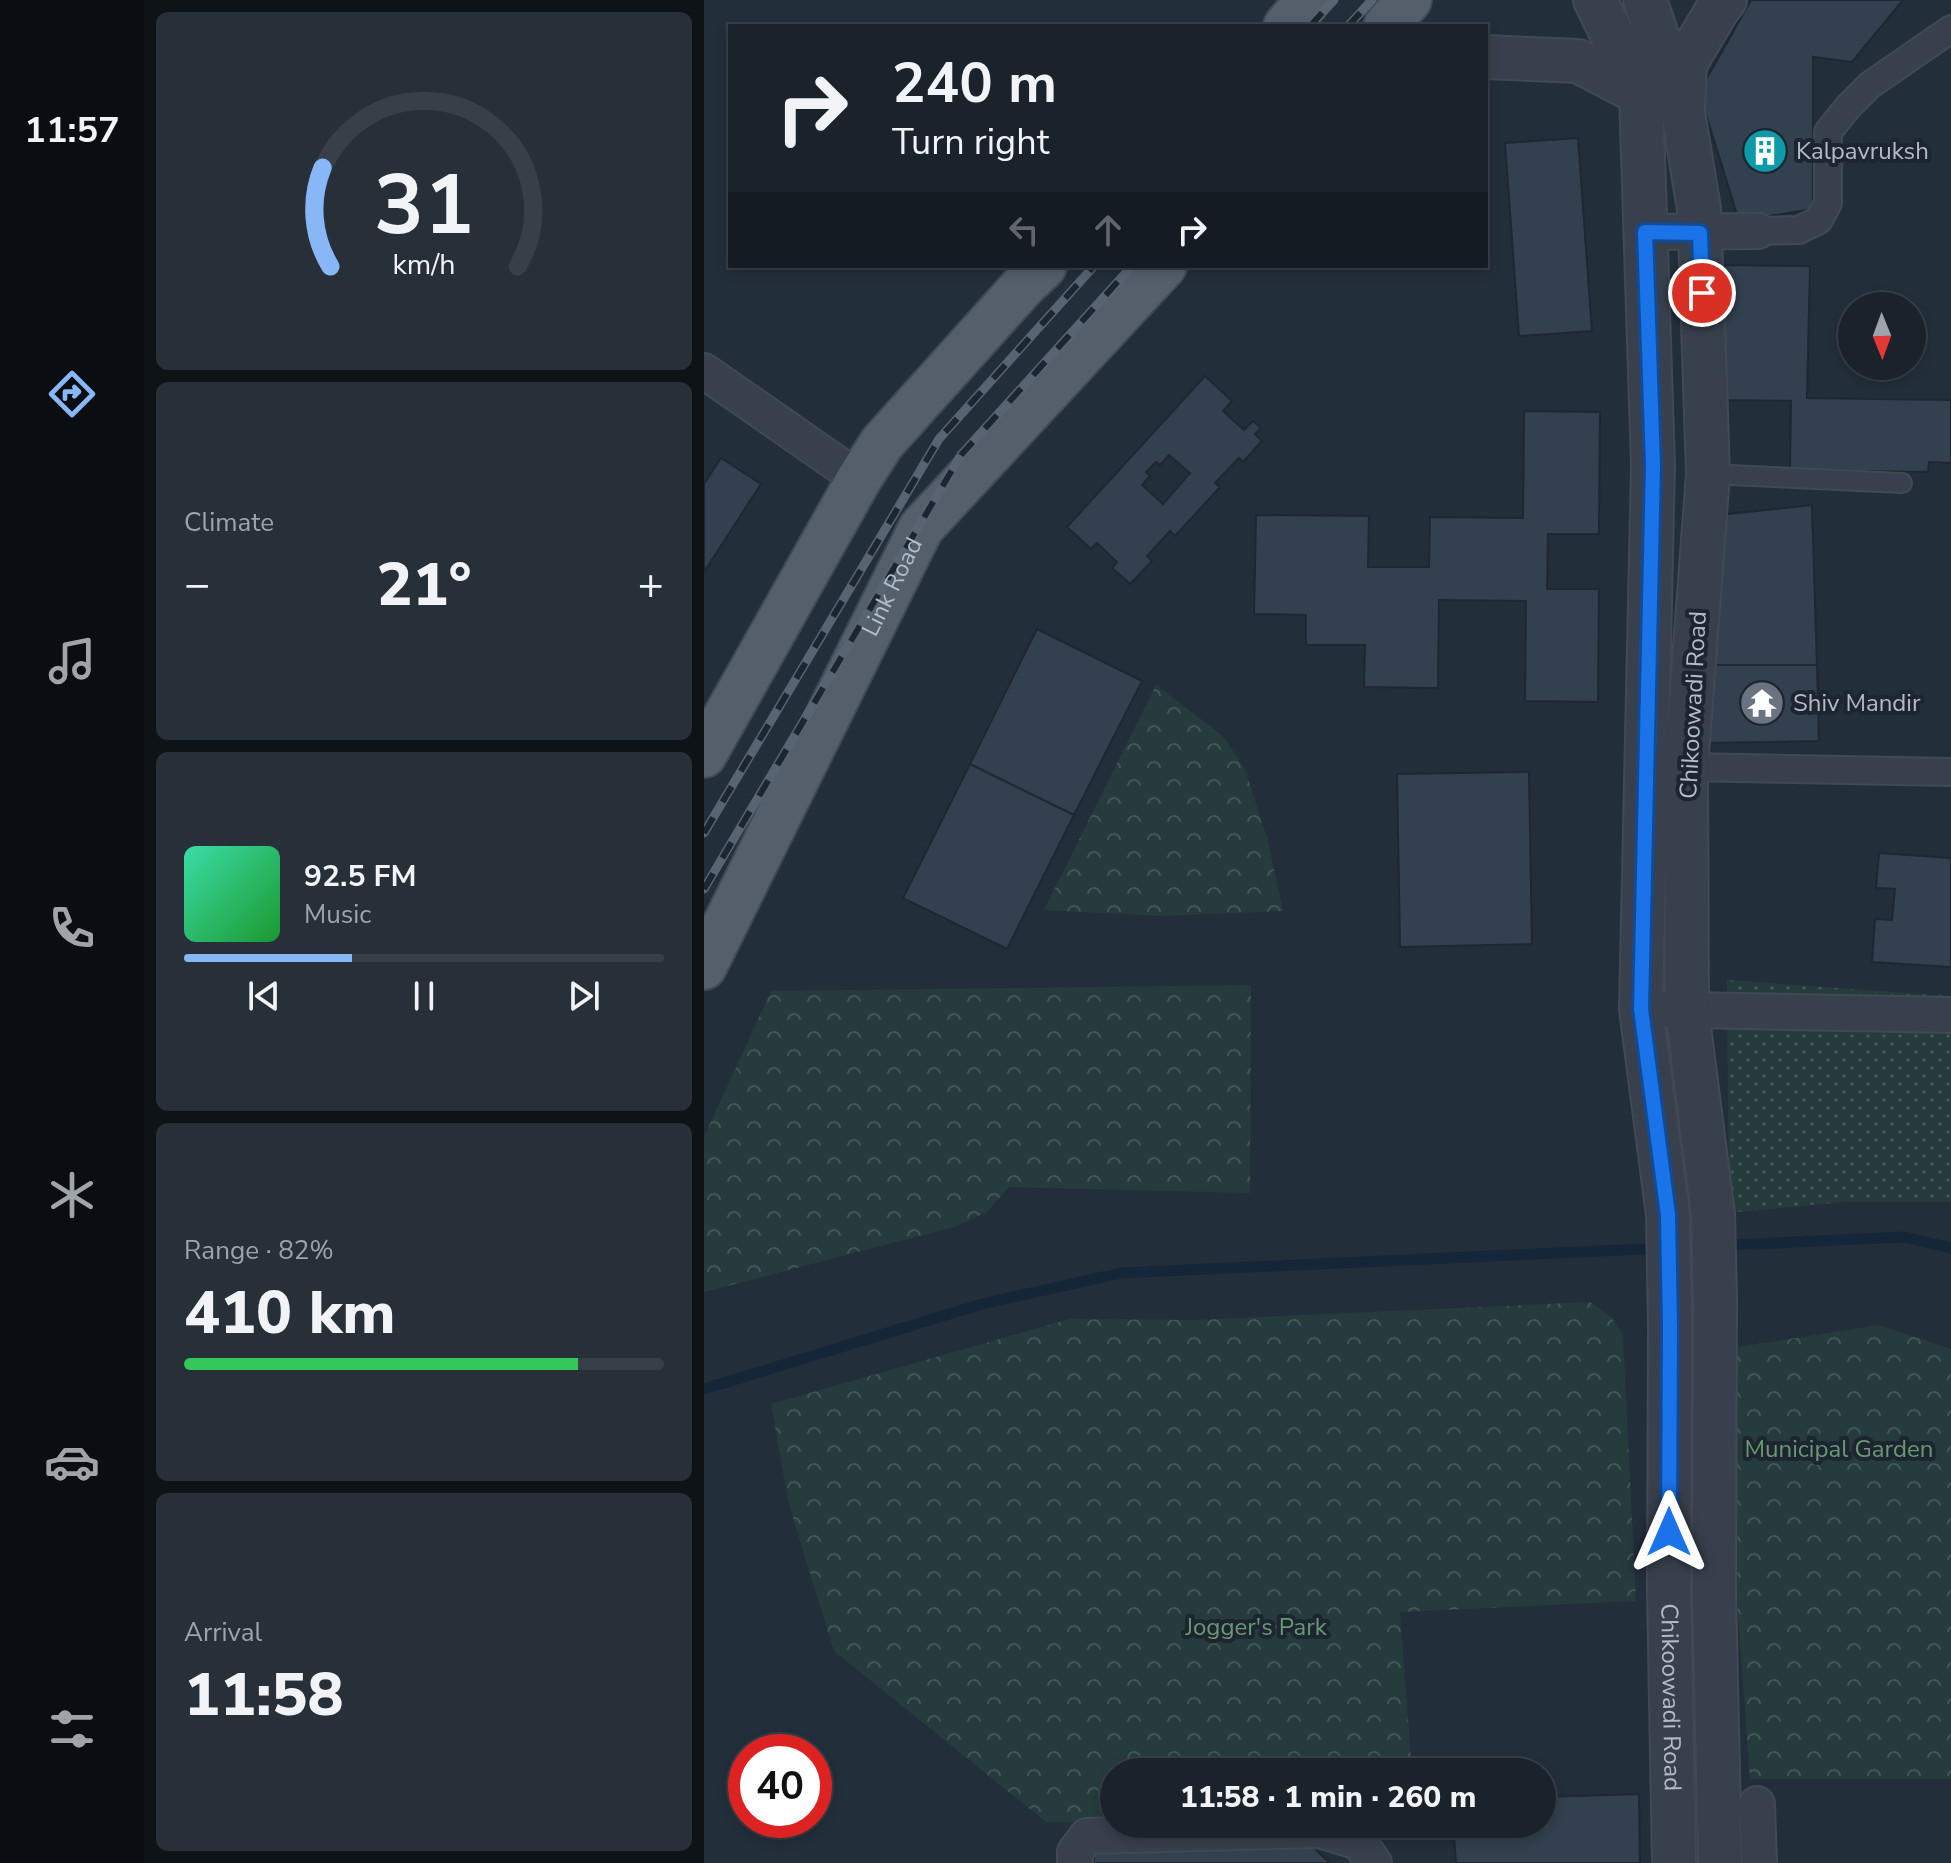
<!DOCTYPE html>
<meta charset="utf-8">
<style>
body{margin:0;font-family:"Nunito Sans",sans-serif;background:#272f38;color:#f1f3f6;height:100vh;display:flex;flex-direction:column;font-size:30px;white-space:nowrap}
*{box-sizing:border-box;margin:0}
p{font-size:26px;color:#9fa4a9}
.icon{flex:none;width:44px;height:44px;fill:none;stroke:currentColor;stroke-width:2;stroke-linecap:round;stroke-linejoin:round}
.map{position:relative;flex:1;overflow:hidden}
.drawer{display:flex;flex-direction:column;gap:12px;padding:12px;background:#0e1318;width:560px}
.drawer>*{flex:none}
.banner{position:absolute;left:24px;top:24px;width:760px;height:244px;border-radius:0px;box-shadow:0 4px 12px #0003,0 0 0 2px #383f48;background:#1a222c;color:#f1f3f6;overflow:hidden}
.needle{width:52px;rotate:179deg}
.fabs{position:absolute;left:1134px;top:292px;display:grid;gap:16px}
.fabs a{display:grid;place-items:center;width:88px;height:88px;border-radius:50%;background:#1a222c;box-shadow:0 4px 12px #0003,0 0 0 2px #383f48;font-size:40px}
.speed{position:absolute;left:24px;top:1734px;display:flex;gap:16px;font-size:40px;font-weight:700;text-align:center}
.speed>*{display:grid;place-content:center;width:104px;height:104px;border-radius:50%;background:#1a222c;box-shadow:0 4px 12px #0003,0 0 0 2px #383f48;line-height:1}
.speed .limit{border:12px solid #d22;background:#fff;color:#111}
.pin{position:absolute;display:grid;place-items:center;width:68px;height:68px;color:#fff;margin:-34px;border:4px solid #fff;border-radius:50%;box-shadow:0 2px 8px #0007}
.me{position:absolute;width:88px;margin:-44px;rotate:0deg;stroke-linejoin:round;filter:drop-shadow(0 0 6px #0008)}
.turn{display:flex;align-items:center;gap:28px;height:168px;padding:0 32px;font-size:36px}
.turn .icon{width:104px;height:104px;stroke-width:2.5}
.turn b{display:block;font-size:56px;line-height:68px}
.lanes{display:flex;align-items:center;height:76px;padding:0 32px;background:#0003;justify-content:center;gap:40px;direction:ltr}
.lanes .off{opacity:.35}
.big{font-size:60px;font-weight:800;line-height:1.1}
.drawer .tile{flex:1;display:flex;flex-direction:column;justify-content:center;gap:12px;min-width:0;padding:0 28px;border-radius:12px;background:#272f38}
.drawer .dial{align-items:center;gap:0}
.dial svg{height:208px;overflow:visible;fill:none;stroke:#383f48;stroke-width:7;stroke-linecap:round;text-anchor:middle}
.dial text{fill:#f1f3f6;stroke:none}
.song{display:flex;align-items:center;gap:24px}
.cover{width:96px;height:96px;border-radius:12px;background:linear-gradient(135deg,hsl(160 70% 55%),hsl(130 70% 35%))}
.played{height:8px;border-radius:4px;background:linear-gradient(90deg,#88b7f7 35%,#383f48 35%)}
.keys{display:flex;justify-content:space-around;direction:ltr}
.heat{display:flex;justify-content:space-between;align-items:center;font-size:44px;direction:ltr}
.charge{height:12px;border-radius:6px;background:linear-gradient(90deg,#34c759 82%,#383f48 0)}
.trip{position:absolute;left:396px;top:1758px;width:456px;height:80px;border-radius:40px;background:#1a222c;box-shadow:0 4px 12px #0003,0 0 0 2px #383f48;font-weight:800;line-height:80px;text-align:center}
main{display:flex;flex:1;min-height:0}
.dock{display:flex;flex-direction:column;width:144px;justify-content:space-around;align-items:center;background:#0a0e12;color:#9fa4a9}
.dock .icon{width:56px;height:56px}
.dock .active{color:#88b7f7}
.dock b{font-size:36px;color:#f1f3f6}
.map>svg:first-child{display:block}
.grass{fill:url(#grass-dots)}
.forest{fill:url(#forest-crowns)}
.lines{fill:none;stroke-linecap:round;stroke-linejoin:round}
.stream{stroke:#162639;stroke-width:11}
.building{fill:#32404f;stroke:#1e2732;stroke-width:2;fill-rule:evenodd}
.service-casing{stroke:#404954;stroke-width:22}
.pedestrian-casing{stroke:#404954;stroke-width:30}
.minor-casing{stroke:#404954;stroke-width:38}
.tertiary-casing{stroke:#404954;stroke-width:46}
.primary-casing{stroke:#404954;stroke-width:48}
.service{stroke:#37404c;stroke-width:18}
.pedestrian{stroke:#37404c;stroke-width:26}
.minor{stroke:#37404c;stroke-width:34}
.tertiary{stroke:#37404c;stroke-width:42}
.primary{stroke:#555f6c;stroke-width:44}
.rail-casing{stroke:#596473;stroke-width:9}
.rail{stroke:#1c2530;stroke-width:6;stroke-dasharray:18;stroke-linecap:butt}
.route-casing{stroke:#114b97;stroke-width:20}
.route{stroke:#1a73e8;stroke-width:14}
.labels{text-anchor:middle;stroke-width:8;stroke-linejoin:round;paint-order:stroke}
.poi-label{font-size:24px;fill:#b2bbc7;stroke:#1c2530;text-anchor:start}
.street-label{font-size:24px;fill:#b2bbc7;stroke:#1c2530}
.park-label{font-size:24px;fill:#699872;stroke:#1c2530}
</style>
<main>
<nav class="dock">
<b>11:57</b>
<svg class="icon active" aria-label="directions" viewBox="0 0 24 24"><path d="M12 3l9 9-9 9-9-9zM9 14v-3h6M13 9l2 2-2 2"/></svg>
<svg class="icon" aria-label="music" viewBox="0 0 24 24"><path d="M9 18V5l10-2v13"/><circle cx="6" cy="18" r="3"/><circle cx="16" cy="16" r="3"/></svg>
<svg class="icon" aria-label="phone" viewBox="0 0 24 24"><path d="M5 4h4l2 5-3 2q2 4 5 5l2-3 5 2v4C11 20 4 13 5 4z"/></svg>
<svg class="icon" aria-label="climate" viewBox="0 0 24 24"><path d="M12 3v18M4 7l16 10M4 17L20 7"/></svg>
<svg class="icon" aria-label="car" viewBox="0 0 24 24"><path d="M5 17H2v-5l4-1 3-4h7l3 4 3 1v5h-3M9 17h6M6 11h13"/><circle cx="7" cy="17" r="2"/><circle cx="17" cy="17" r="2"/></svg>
<svg class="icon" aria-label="filters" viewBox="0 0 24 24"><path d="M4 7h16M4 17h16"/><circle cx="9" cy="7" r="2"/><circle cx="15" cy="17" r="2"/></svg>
</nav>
<section class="drawer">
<div class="tile dial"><svg viewBox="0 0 100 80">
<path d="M14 69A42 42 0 1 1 86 69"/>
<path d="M14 69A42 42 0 0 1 11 31" stroke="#88b7f7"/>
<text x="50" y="56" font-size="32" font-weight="700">31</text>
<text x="50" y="72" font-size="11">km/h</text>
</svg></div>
<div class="tile"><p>Climate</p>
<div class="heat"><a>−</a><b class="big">21°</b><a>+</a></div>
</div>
<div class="tile">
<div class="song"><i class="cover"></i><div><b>92.5 FM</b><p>Music</p></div></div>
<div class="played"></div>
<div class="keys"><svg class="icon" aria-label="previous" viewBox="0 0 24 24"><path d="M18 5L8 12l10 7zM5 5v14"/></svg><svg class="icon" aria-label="pause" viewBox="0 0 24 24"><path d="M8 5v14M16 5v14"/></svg><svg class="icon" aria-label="next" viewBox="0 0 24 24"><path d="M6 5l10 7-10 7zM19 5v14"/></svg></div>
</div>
<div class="tile"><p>Range · 82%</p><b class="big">410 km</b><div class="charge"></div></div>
<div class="tile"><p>Arrival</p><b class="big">11:58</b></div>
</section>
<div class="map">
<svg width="1247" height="1863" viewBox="0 0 1247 1863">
<defs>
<pattern id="grass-dots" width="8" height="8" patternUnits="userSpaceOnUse" patternTransform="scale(2)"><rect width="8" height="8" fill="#253b3c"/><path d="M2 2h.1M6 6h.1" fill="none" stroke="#425557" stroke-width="1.8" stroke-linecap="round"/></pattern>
<pattern id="forest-crowns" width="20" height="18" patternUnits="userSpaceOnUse" patternTransform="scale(2)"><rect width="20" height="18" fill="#253b3c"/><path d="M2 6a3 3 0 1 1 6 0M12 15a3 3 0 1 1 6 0" fill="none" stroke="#425557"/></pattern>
</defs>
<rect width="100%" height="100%" fill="#232e3b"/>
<path class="grass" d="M 1023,980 L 1247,996 L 1247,1202 L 1139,1202 L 1025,1213 Z"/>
<path class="forest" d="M 452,685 L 519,736 L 541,769 L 563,838 L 579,911 L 457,916 L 340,910 Z
M 547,985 L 546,1193 L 305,1187 L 283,1212 L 250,1227 L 0,1292 L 0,1137 L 67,991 Z
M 886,1302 L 908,1318 L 919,1336 L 932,1601 L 696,1612 L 708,1772 L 410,1772 L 410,1823 L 342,1822 L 130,1651 L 85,1505 L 67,1404 L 366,1319 L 490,1320 Z
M 1175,1325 L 1247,1349 L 1247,1779 L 1046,1779 L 1015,1350 Z"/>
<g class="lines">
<path class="stream" d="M 0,1389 L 278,1304 L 417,1273 L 1200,1237 L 1247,1248"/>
</g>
<path class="building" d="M 1047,0 L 1199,0 L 1148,62 L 1109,57 L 1109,209 L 1035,221 L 995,92 Z
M 874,138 L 888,331 L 815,336 L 801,143 Z
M 1015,265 L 1106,266 L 1103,398 L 1247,400 L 1247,463 L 1225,462 L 1224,472 L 1086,470 L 1087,401 L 1013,400 Z
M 501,376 L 528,401 L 519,411 L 540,430 L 549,421 L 557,428 L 551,434 L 558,441 L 539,462 L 535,458 L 511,483 L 516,487 L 471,536 L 466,531 L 443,556 L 448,561 L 426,584 L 408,568 L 413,562 L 393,543 L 387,549 L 363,527 ZM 465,455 L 486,473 L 459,504 L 438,485 L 446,476 L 442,472 L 452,462 L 456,465 Z
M 820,411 L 896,412 L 895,534 L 844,534 L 843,589 L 895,589 L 894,702 L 821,701 L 822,601 L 735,600 L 734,688 L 660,687 L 661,645 L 602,645 L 602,615 L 550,614 L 552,515 L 665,516 L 664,567 L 725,567 L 726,517 L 819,518 Z
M 17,458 L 57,484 L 0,572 L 0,484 Z
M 1108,505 L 1113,665 L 1001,665 L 1015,515 Z
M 333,629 L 438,681 L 370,815 L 266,764 Z
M 1001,665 L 1113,665 L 1115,741 L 1003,743 Z
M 266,764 L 370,815 L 303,949 L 199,898 Z
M 825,772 L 828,944 L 696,947 L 693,774 Z
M 1175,853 L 1247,858 L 1247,967 L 1168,962 L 1171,919 L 1188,920 L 1191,889 L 1172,888 Z
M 935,1794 L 936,1863 L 752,1863 L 749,1824 L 838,1824 L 838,1797 Z
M 596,1835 L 626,1863 L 390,1863 L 389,1840 Z"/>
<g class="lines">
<g class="service-casing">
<path id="service" d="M 1004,474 L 1198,483"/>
</g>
<g class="pedestrian-casing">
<path id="pedestrian" d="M 1054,231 L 1095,230 L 1115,220 L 1124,203 L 1124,132 L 1144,107 L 1166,85 L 1247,29
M 982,767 L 1247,772"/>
</g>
<g class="minor-casing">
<path id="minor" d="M 941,232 L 1054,231
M 0,371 L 155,479
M 937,1009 L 1247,1015
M 1053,1804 L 1055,1863
M 371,1863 L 371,1852 L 383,1836 L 615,1830 L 655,1842 L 670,1863"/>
</g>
<g class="tertiary-casing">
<g id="tertiary">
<path id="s1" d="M 891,0 L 937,94 L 949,465 L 937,1009 L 964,1215 L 966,1326 L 965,1591 L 970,1863"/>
<path d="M 941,0 L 979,112 L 995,209 L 996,233 L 1004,474 L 982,767 L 983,1011 L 1009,1215 L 1011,1298 L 1010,1592 L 1016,1863"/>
<path d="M 782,57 L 874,61 L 937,94"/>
<path d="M 979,107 L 981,64 L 1013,10 L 1021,0"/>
</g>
</g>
<g class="primary-casing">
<g id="primary">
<path d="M 582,26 L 604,0"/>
<path d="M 682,26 L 705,0"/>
<path d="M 0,755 L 155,479 L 178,443 L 319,286 L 340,266"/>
<path id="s2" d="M 0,967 L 217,528 L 460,266"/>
</g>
</g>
<use href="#service" class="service"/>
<use href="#pedestrian" class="pedestrian"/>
<use href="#minor" class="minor"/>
<use href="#tertiary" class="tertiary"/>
<use href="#primary" class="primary"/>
<g class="rail-casing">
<path id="rail" d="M 606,26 L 630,0
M 644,26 L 668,0
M 0,833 L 235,439 L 390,266
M 0,889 L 257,455 L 428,266"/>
</g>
<use href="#rail" class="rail"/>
</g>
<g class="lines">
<g class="route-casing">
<path id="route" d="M 965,1532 L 966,1326 L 964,1215 L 937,1009 L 949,465 L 941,232 L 996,233 L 998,293"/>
</g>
<use href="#route" class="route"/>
</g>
<defs>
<g id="building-disc" transform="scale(2.3)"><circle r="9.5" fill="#0f9aa8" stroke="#1c2530"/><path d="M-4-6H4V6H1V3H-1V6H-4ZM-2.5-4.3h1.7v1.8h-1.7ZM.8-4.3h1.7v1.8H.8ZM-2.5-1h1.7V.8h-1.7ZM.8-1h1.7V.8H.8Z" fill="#fff"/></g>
<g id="temple-disc" transform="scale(2.3)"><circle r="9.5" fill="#6b7280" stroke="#1c2530"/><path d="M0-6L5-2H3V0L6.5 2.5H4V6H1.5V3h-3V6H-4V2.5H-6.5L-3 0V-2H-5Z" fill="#fff"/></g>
</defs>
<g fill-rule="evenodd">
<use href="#building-disc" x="1061" y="151"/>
<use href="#temple-disc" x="1058" y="703"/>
</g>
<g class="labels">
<g class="poi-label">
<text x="1092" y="159">Kalpavruksh</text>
<text x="1089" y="711">Shiv Mandir</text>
</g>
<g class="street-label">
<text dy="8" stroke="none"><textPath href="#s2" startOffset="424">Link Road</textPath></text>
<text transform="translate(989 705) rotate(-87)" y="8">Chikoowadi Road</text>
<text dy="8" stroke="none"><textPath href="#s1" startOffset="1710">Chikoowadi Road</textPath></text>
</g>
<g class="park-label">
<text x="1135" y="1457">Municipal Garden</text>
<text x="552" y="1635">Jogger's Park</text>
</g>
</g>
</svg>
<div class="fabs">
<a><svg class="needle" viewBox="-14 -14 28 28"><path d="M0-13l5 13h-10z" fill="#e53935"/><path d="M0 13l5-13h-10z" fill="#9fa4a9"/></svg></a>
</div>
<div class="speed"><div class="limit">40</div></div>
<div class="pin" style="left:998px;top:293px;background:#d93025"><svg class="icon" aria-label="arrive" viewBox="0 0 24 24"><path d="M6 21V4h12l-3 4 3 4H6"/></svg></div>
<svg class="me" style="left:965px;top:1532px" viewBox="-20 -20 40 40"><path d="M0-17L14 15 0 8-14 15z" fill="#1a73e8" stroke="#fff" stroke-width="4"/></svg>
<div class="trip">11:58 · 1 min · 260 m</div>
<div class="banner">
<div class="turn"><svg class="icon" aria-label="right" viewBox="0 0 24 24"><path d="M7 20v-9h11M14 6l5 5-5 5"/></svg><div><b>240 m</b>Turn right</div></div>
<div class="lanes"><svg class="icon off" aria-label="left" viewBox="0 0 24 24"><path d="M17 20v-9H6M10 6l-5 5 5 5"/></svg><svg class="icon off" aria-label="ahead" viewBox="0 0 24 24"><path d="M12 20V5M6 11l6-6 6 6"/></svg><svg class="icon" aria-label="right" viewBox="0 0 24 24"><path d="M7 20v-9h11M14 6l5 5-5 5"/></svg></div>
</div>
</div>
</main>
